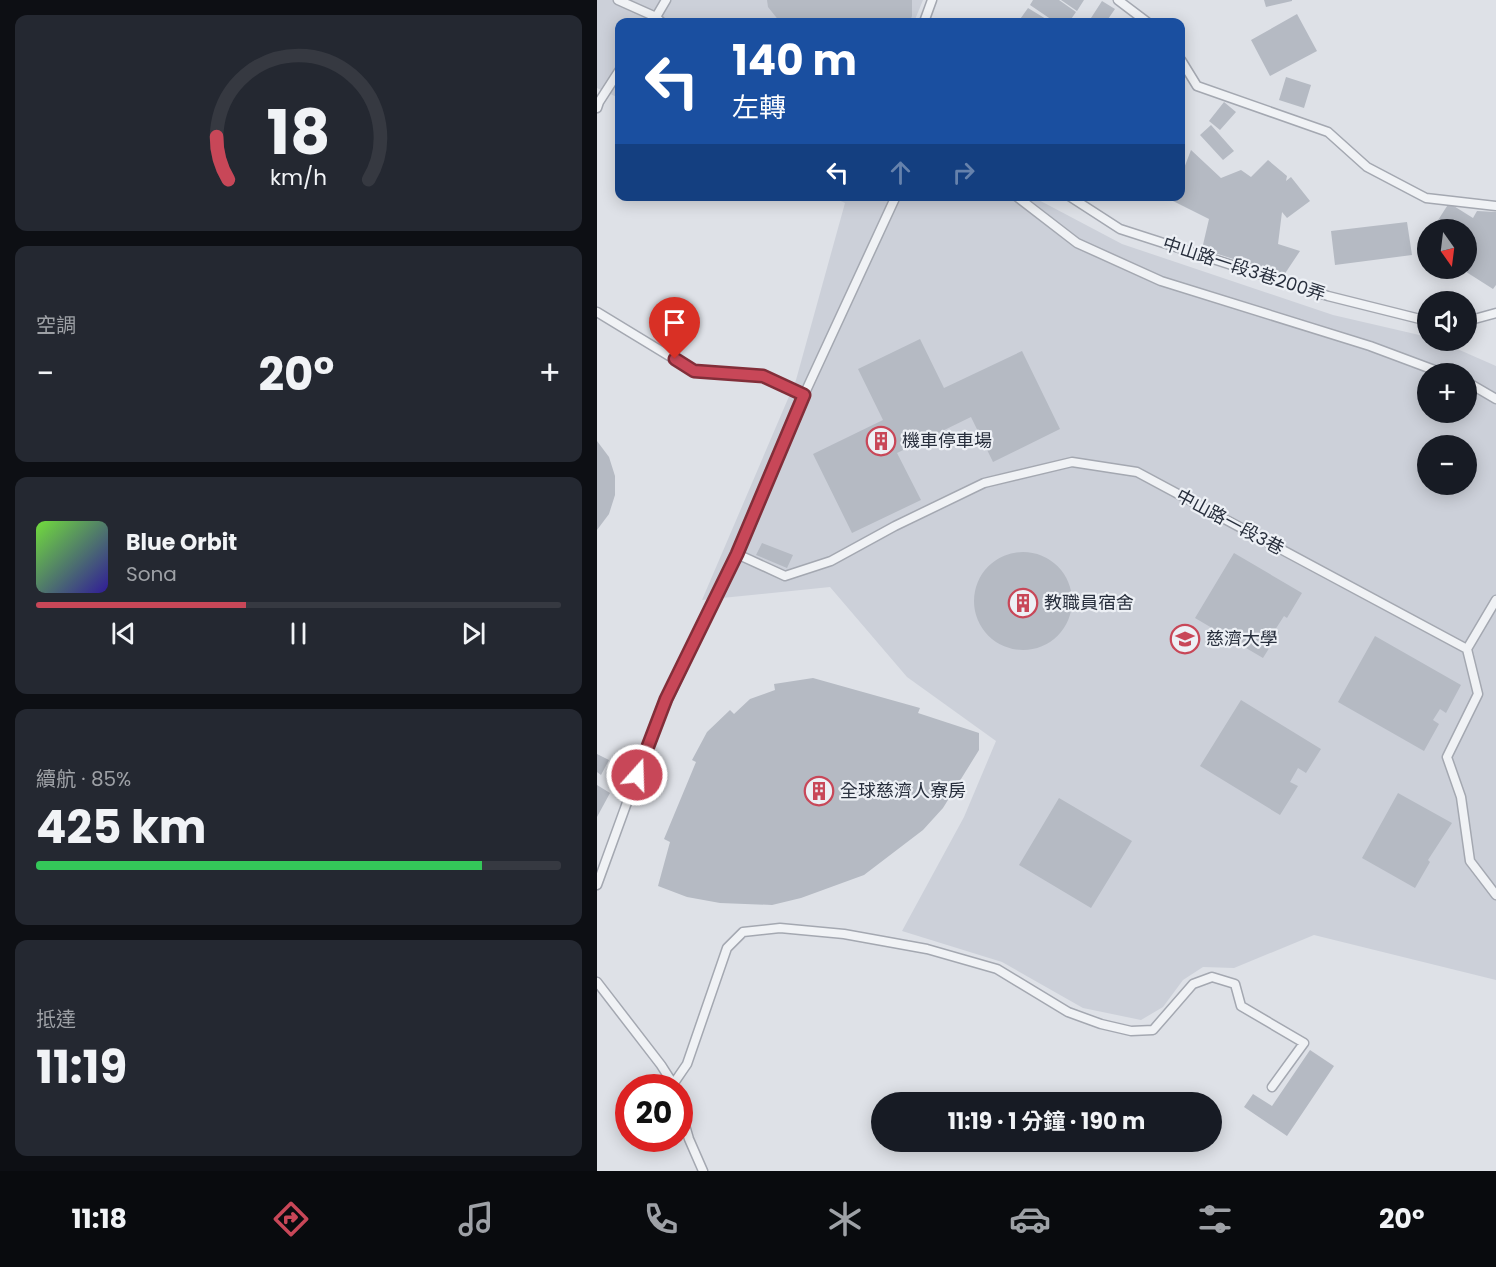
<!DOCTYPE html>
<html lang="zh-TW">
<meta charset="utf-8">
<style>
body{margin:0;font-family:Poppins,"Noto Sans TC",sans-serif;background:#242831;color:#f1f3f6;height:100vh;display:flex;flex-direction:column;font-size:22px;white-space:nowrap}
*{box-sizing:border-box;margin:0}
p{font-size:20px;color:#9ea1a6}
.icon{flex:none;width:33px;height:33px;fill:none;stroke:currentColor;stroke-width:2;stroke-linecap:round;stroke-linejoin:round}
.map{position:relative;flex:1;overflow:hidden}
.panel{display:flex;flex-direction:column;gap:15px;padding:15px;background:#0d0f14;width:597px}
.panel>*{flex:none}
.banner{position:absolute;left:18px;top:18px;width:570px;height:183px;border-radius:12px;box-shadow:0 3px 15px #0003;background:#1a4fa0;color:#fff;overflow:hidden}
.needle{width:39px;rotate:166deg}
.fabs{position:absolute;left:820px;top:219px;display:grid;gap:12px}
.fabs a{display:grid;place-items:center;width:60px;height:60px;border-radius:50%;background:#171b24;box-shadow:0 3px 15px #0003;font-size:30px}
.speed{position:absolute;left:18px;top:1074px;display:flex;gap:12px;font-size:30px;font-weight:700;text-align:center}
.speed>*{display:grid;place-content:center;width:78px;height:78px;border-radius:50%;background:#171b24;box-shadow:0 3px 15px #0003;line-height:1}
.speed .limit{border:9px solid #d22;background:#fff;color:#111}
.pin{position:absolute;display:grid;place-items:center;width:51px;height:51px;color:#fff;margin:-62px -26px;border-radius:50% 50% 50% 0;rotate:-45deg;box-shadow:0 0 6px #0007}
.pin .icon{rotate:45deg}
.me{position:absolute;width:66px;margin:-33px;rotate:20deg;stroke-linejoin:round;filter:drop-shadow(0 0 4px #0008)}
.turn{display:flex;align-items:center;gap:21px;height:126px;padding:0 18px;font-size:27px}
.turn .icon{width:78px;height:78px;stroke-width:2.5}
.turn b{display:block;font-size:42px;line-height:51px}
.lanes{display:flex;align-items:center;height:57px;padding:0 18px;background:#0003;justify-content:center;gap:30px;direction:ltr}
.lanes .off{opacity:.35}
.big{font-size:45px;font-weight:700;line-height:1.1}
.panel .tile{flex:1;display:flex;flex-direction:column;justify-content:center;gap:9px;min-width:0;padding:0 21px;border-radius:12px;background:#242831}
.panel .dial{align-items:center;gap:0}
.dial svg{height:156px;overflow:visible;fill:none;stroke:#363941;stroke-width:7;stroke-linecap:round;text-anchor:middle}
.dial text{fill:#f1f3f6;stroke:none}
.song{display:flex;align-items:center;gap:18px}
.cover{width:72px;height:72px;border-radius:9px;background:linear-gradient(135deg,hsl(100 70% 55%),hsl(250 70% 35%))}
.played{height:6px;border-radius:3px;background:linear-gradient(90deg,#c84758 40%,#363941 40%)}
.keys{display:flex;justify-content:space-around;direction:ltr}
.heat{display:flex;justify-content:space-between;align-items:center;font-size:33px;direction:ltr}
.charge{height:9px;border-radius:4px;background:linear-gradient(90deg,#34c759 85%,#363941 0)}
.trip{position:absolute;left:274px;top:1092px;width:351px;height:60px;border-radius:30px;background:#171b24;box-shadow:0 3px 15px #0003;font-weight:700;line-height:60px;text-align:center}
.tabs{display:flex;height:96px;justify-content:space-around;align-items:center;background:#090b0e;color:#9ea1a6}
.tabs .icon{width:42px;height:42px}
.tabs .current{color:#c84758}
.tabs b{font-size:27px;color:#f1f3f6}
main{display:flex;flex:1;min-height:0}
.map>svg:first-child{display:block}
.built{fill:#ccd0d9;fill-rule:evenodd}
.building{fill:#b5bac3}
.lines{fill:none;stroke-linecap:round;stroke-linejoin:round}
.lane-casing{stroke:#a4a8b1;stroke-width:11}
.lane{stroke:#f0f2f5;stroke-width:8}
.route-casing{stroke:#822e39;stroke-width:15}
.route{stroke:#c84758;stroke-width:10}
.labels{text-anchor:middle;stroke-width:4.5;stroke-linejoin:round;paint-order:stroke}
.street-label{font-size:18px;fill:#282f3d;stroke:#edf0f5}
.poi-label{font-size:18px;fill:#282f3d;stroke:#edf0f5;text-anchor:start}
</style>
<main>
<section class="panel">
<div class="tile dial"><svg viewBox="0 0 100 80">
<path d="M14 69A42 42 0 1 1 86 69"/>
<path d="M14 69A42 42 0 0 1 8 47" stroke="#c84758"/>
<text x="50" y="56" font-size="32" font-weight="700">18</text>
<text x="50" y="72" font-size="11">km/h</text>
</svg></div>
<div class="tile"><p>空調</p>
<div class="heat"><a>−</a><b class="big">20°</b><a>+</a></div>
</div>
<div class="tile">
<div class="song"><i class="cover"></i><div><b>Blue Orbit</b><p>Sona</p></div></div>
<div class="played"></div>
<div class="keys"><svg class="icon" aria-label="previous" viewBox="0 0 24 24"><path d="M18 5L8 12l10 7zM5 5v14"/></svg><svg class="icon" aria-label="pause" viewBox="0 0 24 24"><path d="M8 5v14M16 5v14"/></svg><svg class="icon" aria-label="next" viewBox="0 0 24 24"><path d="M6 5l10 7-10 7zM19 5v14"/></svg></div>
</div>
<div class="tile"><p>續航 · 85%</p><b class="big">425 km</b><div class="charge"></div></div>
<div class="tile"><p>抵達</p><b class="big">11:19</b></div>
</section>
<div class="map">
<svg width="899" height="1171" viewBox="0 0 899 1171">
<rect width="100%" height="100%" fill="#dee1e7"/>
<path class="built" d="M 0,0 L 326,0 L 317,22 L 22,22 L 22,98 L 0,88 Z
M 235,197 L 436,197 L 525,244 L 736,315 L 831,337 L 831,340 L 842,341 L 899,366 L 899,980 L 717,935 L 637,968 L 606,967 L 586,980 L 566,1007 L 544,1020 L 486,1008 L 405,962 L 305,931 L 367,817 L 399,741 L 310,677 L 233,587 L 105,600 L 199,380 L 248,203 ZM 831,374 L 870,374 L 870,412 L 831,412 ZM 831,446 L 870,446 L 870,484 L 831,484 Z"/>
<path class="building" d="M 170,0 L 315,0 L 315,16 L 313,22 L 183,22 L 171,7 Z
M 436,0 L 462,0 L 479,12 L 472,22 L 458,22 L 433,5 Z
M 464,0 L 487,0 L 480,11 Z
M 667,0 L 695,0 L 695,1 L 669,7 Z
M 505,1 L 518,9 L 509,22 L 501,22 L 494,18 Z
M 431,8 L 454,22 L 421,22 Z
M 700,14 L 720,51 L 673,76 L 654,40 Z
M 689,77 L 714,85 L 707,108 L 682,100 Z
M 627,102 L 639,112 L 623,130 L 612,121 Z
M 614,125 L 637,151 L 626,160 L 603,135 Z
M 594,150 L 624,178 L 644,170 L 654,177 L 671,160 L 690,176 L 689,181 L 694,177 L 713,201 L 690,218 L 685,212 L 681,244 L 703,251 L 687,275 L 605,249 L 612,219 L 574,200 L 576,196 L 584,196 L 584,176 Z
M 852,203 L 876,218 L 880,211 L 899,212 L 899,285 L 896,289 L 863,268 L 870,268 L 870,230 L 836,228 Z
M 810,222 L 815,255 L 738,265 L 734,231 Z
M 323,339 L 347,388 L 425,351 L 463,429 L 396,462 L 374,417 L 300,453 L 324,500 L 255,533 L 216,454 L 286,420 L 261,369 Z
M 0,441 L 12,457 L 18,476 L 18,495 L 12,514 L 0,530 Z
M 165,543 L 196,555 L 190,568 L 159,555 Z
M377 601a49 49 0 1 1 98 0a49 49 0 1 1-98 0Z
M 637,553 L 705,593 L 690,618 L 687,616 L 678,630 L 682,632 L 666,658 L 598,618 Z
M 778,636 L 864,685 L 849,713 L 843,709 L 836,720 L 842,724 L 827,751 L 741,702 Z
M 216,678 L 323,708 L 321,713 L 382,733 L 382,750 L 346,808 L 326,830 L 267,875 L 204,898 L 175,905 L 123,903 L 90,897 L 61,886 L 73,842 L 67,839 L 99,762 L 95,760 L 110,732 L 133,710 L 137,714 L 153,699 L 178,690 L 177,684 Z
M 644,700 L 724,749 L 709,773 L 701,768 L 693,782 L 701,786 L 683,815 L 603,766 Z
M 0,754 L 12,760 L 4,775 L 0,772 Z
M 0,785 L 13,793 L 0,817 Z
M 801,793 L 855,823 L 831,860 L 833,862 L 818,888 L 765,858 Z
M 462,798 L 535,841 L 494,908 L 422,865 Z
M 713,1050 L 737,1066 L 690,1136 L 647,1107 L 656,1094 L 675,1106 Z"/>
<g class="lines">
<g class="lane-casing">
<path id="lane" d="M 21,0 L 59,17 L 56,22
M 521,0 L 550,22
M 64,22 L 59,17 L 69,0
M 327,22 L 335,0
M 584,60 L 600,86 L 731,132 L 770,167 L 829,198 L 899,206
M 0,108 L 2,102 L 22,71
M 419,196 L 480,243 L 564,281 L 773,346 L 848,374
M 472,196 L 523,229 L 731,296 L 831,321
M 0,312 L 97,371 L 166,376 L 207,395
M 870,321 L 899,313
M 870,382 L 899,399
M 140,554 L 207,395 L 299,196
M 870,649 L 899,600
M 0,885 L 56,731 L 140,554 L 188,576 L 234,561 L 298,526 L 387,483 L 475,462 L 540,472 L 870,649 L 881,694 L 850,757 L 864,797 L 873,861 L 899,895
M 0,982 L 64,1065 L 78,1087
M 77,1083 L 90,1064 L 130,948 L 146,932 L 183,928 L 247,934 L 330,949 L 400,969 L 471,1012 L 504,1024 L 534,1031 L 556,1030 L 596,984 L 615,977 L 638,984 L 644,1006 L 707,1043 L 675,1087
M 82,1105 L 92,1139 L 106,1171"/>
</g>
<use href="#lane" class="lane"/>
</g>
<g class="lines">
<g class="route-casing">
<path id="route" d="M 40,775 L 69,699 L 140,554 L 207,395 L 166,376 L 97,371 L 78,359"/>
</g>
<use href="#route" class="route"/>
</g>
<defs>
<g id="building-ring" transform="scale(1.5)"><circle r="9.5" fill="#edf0f5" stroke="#c84758" stroke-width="1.5"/><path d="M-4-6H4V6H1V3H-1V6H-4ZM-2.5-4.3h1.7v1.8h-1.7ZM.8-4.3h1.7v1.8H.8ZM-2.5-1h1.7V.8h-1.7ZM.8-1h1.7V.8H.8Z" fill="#c84758"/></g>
<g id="university-ring" transform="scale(1.5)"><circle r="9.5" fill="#edf0f5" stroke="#c84758" stroke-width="1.5"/><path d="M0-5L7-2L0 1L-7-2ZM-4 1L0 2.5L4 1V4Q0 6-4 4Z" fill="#c84758"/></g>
</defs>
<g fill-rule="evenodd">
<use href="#building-ring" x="284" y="441"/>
<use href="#building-ring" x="426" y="603"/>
<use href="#university-ring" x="588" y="639"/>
<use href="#building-ring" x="222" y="791"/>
</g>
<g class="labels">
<g class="street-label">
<text transform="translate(647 269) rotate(18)" y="6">中山路一段3巷200弄</text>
<text transform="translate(633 522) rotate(28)" y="6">中山路一段3巷</text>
</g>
<g class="poi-label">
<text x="305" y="447">機車停車場</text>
<text x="447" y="609">教職員宿舍</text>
<text x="609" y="645">慈濟大學</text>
<text x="243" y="797">全球慈濟人寮房</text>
</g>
</g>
</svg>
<div class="fabs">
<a><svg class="needle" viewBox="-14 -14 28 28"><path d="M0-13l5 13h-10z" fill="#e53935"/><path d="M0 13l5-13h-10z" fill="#9ea1a6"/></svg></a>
<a><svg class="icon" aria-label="sound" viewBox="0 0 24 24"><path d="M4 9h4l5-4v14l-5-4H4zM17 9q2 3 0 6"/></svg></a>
<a>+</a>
<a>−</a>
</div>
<div class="speed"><div class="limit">20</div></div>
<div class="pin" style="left:78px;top:359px;background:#d93025"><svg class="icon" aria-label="arrive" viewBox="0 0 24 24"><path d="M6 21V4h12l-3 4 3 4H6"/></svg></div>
<svg class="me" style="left:40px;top:775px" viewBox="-20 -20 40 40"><circle r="17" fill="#c84758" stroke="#fff" stroke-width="3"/><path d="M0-11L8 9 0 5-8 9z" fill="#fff"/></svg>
<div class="trip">11:19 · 1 分鐘 · 190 m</div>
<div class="banner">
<div class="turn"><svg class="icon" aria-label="left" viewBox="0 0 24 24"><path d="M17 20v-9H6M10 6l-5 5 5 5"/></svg><div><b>140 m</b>左轉</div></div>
<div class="lanes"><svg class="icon" aria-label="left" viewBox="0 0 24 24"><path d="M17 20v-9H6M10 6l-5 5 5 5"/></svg><svg class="icon off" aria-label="ahead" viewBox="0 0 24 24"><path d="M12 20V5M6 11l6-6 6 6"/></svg><svg class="icon off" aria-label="right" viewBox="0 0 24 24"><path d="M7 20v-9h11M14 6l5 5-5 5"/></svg></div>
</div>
</div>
</main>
<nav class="tabs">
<b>11:18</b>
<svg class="icon current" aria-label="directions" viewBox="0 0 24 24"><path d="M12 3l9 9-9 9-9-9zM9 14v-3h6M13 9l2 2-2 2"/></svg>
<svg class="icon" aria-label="music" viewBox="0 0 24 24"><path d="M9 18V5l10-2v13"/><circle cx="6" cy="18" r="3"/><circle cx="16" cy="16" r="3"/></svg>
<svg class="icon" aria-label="phone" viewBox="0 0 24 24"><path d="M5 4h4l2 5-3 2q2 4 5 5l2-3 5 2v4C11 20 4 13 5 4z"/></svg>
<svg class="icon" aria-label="climate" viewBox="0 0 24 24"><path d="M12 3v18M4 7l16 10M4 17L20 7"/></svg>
<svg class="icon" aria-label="car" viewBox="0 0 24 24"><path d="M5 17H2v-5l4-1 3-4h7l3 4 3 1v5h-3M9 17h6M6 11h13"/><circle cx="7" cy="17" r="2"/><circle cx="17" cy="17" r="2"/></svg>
<svg class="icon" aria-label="filters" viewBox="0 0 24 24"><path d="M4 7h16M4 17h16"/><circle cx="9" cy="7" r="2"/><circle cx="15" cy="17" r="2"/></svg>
<b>20°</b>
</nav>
